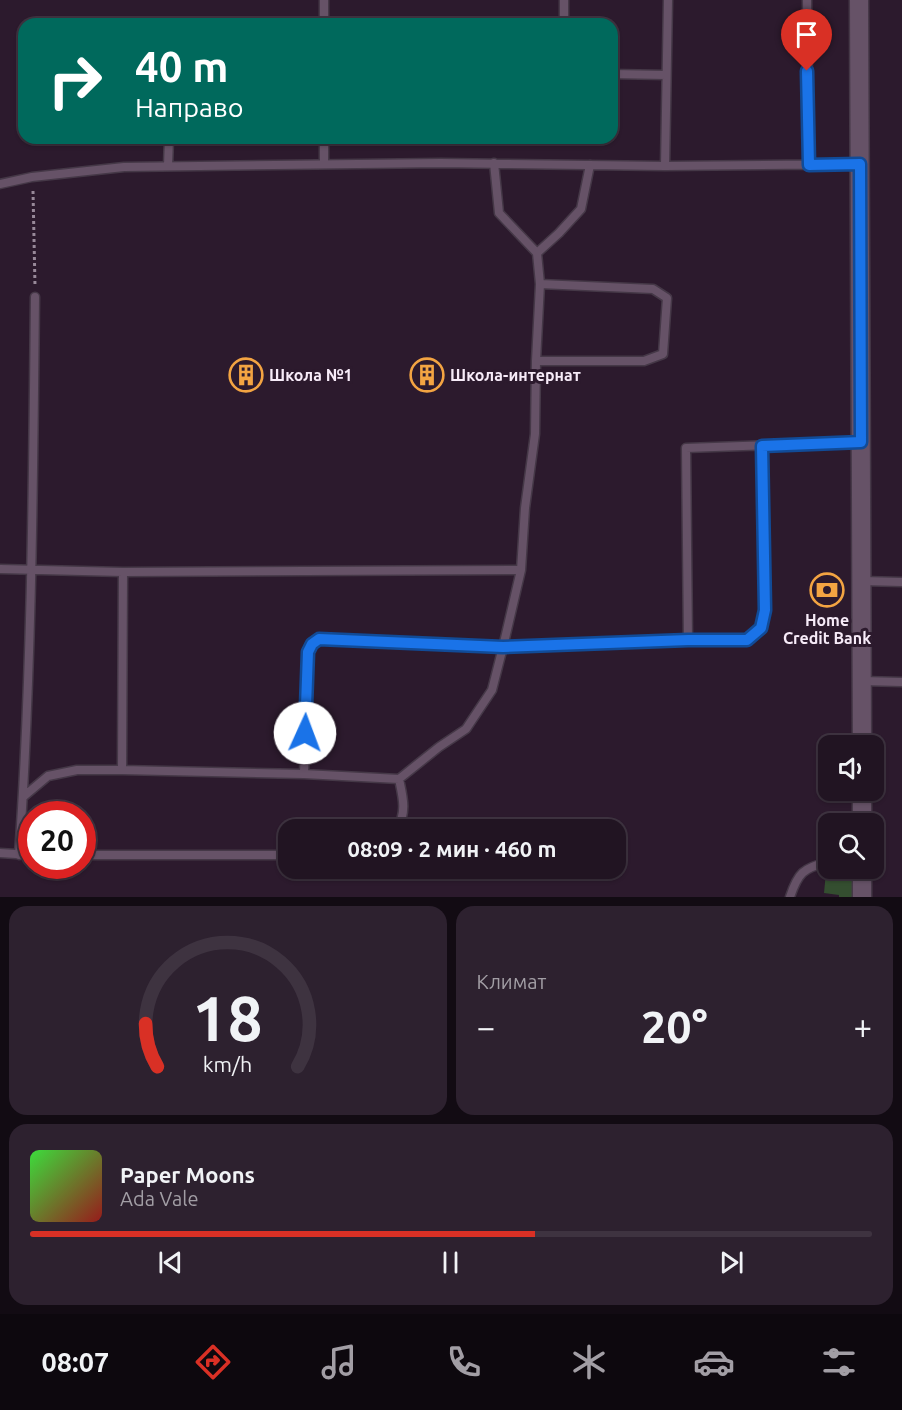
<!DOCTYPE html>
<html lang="ru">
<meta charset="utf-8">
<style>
body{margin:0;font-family:Ubuntu,sans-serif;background:#2d212f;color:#f1f3f6;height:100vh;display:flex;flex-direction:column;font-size:22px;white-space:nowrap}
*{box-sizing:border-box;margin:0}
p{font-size:20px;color:#a29ea5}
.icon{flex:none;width:33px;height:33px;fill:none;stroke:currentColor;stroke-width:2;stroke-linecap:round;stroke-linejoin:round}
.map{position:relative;height:897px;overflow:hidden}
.side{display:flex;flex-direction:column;gap:9px;padding:9px;background:#120b13;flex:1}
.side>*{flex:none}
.banner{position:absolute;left:18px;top:18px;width:600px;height:126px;border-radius:18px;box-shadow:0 2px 4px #0004,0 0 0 2px #3e3340;background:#00695c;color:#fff;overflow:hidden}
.controls{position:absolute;left:818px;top:735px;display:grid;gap:12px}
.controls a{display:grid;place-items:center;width:66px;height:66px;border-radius:12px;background:#211422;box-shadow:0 2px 4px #0004,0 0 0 2px #3e3340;font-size:30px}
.speed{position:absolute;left:18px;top:801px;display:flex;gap:12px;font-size:30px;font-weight:700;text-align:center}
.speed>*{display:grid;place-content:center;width:78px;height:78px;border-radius:50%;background:#211422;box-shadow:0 2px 4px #0004,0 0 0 2px #3e3340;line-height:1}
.speed .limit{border:9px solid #d22;background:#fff;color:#111}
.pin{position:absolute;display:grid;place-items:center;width:51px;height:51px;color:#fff;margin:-62px -26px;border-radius:50% 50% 50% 0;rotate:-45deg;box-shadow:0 0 6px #0007}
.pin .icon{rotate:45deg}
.me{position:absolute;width:66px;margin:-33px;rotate:2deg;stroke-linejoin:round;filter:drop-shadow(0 0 4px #0008)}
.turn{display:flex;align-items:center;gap:21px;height:126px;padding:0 18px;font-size:27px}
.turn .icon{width:78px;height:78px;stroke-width:2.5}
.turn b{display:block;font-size:42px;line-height:51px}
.big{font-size:45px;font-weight:700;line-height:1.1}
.side .card{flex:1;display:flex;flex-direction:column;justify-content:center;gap:9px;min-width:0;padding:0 21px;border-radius:18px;background:#2d212f}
.side .dial{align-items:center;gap:0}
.dial svg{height:156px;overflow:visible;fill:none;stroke:#3e3340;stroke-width:7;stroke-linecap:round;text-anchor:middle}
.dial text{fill:#f1f3f6;stroke:none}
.song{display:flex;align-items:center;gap:18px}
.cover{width:72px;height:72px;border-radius:9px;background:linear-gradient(135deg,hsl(120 70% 55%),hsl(0 70% 35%))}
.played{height:6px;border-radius:3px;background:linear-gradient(90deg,#d93025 60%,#3e3340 60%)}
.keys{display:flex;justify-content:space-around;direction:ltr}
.heat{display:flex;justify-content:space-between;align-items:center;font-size:33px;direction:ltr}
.side .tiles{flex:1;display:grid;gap:9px;grid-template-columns:1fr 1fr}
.card:last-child{grid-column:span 2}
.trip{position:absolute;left:278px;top:819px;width:348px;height:60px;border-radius:18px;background:#211422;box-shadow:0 2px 4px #0004,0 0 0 2px #3e3340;font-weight:700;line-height:60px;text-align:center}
.dock{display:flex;height:96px;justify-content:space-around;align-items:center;background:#0d080e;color:#a29ea5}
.dock .icon{width:42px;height:42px}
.dock .active{color:#d93025}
.dock b{font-size:27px;color:#f1f3f6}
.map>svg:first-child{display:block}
.green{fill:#344e30}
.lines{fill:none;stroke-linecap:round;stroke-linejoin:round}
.lane-casing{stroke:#453847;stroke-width:11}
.secondary-casing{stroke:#453847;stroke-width:21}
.path{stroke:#988999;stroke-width:3;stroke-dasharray:3 3;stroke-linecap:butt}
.lane{stroke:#665267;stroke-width:8}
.secondary{stroke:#665267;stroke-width:18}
.route-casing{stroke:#114b97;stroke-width:15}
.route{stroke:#1a73e8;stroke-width:10}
.labels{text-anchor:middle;stroke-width:6;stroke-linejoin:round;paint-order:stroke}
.poi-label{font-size:16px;font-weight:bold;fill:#f7ebf8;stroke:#2c1a2d;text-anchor:start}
</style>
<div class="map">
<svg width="902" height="897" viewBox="0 0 902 897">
<rect width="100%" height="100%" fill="#2c1a2d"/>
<path class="green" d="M 852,870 L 852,897 L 839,897 L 839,895 L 824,893 L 826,872 Z"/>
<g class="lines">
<g class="lane-casing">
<path id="lane" d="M 807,0 L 809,165
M 324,24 L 324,0
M 564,24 L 564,0
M 612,74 L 666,75
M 324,164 L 324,138
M 168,166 L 169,138
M 665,166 L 668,0
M 0,184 L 32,177 L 124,167 L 441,163 L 665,166 L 859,164
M 537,253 L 559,233 L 581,209 L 590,165
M 536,361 L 644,361 L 663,354 L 667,298 L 653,289 L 540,284
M 0,569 L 123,572 L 521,570 L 525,508 L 535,434 L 536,361 L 540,284 L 537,253 L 499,213 L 494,163
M 123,572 L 122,770 L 304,774 L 399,779 C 403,798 407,811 397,830
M 862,581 L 902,582
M 688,640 L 686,448 L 860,442
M 862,681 L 902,682
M 304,774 L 308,652 L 312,644 L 319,639 L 503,647 L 688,640 L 747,640 L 761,628 L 765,611 L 762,446
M 399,779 L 439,747 L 466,729 L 492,690 L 503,647 L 521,570
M 23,797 L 48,776 L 77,770 L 122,770
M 0,853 L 32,855
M 19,855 C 32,669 33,483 35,297
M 82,855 L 288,855
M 790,897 C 798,873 803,868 828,862"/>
</g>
<g class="secondary-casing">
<path id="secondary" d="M 859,0 L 862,746
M 862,790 L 862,824
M 862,897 L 862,868"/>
</g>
<path class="path" d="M 33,191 L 35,286"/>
<use href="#lane" class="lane"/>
<use href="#secondary" class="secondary"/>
</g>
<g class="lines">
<g class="route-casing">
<path id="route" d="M 305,733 L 308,652 L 312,644 L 319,639 L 503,647 L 688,640 L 747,640 L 761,628 L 765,610 L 762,446 L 861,442 L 860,164 L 809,165 L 807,71"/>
</g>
<use href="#route" class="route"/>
</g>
<defs>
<g id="building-ring" transform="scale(1.725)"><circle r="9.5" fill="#2c1a2d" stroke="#f3a442" stroke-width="1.5"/><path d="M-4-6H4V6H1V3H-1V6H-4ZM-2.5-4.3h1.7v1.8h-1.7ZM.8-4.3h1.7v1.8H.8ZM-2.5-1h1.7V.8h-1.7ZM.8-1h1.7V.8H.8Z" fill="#f3a442"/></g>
<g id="bank-ring" transform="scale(1.725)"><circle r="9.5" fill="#2c1a2d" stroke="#f3a442" stroke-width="1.5"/><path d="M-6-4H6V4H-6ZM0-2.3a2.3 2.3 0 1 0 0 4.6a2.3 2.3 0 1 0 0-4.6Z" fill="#f3a442"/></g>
</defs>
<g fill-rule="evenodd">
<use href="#building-ring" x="246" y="375"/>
<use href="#building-ring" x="427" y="375"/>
<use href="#bank-ring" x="827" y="590"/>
</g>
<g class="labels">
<g class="poi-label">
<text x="269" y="381">Школа №1</text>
<text x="450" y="381">Школа-интернат</text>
<text x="827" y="626" text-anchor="middle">Home<tspan x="827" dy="18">Credit Bank</tspan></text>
</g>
</g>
</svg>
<div class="controls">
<a><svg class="icon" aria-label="sound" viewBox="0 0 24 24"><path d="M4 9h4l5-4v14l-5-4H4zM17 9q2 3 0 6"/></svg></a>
<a><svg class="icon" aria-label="search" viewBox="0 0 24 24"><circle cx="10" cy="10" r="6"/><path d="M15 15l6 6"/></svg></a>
</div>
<div class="speed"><div class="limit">20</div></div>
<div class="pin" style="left:807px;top:71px;background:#d93025"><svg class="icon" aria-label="arrive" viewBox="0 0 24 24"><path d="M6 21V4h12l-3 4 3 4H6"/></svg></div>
<svg class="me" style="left:305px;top:733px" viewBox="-20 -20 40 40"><circle r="19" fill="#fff"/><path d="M0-13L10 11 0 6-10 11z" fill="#1a73e8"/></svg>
<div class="trip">08:09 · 2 мин · 460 m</div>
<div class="banner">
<div class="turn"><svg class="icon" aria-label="right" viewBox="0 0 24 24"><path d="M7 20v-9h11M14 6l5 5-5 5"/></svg><div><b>40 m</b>Направо</div></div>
</div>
</div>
<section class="side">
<div class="tiles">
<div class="card dial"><svg viewBox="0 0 100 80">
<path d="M14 69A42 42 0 1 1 86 69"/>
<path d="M14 69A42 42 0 0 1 8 47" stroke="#d93025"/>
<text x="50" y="56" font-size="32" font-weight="700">18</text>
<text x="50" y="72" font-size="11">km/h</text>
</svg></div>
<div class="card"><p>Климат</p>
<div class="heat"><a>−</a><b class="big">20°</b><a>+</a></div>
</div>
<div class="card">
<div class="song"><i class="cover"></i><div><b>Paper Moons</b><p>Ada Vale</p></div></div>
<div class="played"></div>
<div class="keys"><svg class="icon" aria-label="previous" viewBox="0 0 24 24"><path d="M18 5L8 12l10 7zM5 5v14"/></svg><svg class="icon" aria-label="pause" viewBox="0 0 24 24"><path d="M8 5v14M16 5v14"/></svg><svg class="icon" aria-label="next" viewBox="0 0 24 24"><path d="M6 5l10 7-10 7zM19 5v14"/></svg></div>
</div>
</div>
</section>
<nav class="dock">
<b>08:07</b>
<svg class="icon active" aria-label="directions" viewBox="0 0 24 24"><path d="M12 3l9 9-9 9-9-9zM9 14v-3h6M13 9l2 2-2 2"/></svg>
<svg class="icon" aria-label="music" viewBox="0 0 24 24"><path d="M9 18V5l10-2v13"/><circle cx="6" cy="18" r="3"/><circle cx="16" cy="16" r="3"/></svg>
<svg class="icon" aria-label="phone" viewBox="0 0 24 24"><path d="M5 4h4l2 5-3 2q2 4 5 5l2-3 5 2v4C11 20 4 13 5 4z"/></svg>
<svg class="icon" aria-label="climate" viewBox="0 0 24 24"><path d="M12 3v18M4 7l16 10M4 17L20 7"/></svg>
<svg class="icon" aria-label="car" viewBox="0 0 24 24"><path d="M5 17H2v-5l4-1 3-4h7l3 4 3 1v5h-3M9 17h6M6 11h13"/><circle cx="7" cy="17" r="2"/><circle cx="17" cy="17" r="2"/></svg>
<svg class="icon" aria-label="filters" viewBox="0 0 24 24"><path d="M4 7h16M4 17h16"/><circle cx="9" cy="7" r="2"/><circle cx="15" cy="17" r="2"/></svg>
</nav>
